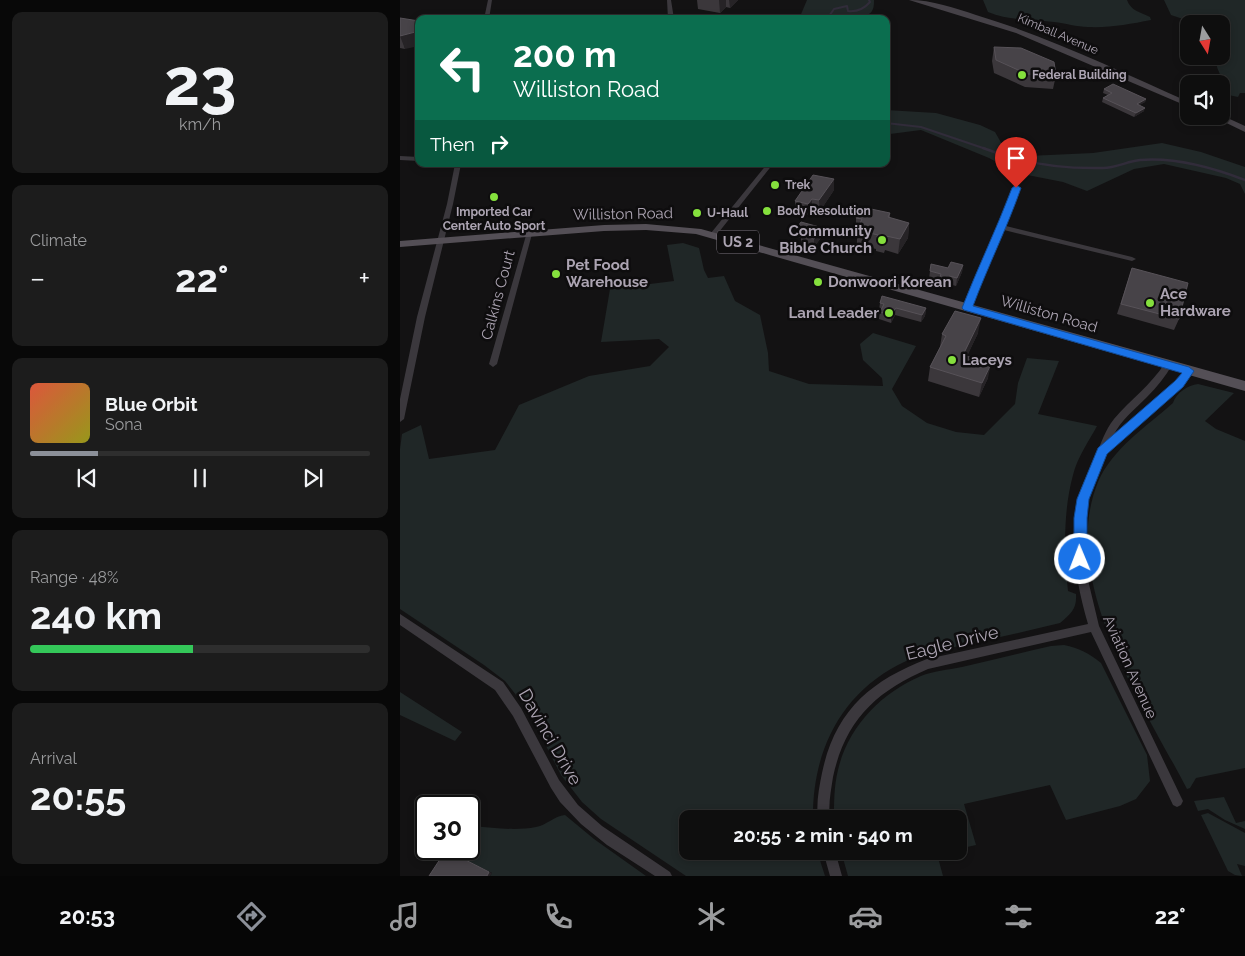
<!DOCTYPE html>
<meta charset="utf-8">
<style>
body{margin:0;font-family:Raleway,sans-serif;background:#1c1c1c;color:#f1f3f6;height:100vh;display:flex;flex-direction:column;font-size:19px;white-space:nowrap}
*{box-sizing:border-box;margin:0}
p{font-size:16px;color:#9b9c9e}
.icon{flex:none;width:28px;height:28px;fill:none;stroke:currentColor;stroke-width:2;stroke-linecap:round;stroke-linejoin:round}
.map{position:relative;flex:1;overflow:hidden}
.panel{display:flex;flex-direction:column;gap:12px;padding:12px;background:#080808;width:400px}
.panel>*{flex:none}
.guide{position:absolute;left:15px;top:15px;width:475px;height:152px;border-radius:10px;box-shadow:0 2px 8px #0003,0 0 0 1px #2e2e2e;background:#0b6e4f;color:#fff;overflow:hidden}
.needle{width:32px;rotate:169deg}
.tools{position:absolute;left:780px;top:15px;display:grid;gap:10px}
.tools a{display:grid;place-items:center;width:50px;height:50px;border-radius:10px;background:#0e0e0e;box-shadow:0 2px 8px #0003,0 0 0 1px #2e2e2e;font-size:25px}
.speed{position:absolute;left:15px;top:795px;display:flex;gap:10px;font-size:25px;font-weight:700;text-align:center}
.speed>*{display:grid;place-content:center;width:65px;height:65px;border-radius:50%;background:#0e0e0e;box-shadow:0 2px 8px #0003,0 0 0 1px #2e2e2e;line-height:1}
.speed .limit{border:2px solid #111;border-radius:8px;background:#fff;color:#111}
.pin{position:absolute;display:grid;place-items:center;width:42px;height:42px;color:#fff;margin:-51px -21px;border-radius:50% 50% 50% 0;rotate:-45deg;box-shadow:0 0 5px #0007}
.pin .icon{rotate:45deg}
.me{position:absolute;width:55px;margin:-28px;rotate:359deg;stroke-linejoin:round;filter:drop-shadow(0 0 4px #0008)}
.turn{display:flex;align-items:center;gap:18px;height:105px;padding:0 15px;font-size:22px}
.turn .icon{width:65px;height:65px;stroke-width:2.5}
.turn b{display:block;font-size:35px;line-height:42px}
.then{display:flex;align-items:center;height:48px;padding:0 15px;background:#0003;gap:10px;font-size:19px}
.big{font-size:38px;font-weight:700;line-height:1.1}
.panel .widget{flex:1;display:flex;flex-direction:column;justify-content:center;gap:8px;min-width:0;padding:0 18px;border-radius:10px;background:#1c1c1c}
.panel .dial{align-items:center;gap:0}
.dial b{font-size:65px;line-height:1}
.song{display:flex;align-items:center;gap:15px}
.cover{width:60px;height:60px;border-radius:8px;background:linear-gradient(135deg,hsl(10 70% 55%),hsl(60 70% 35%))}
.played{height:5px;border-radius:2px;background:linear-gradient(90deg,#8c9099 20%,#2e2e2e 20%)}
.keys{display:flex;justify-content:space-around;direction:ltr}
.heat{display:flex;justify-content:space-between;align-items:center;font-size:28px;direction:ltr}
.charge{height:8px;border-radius:4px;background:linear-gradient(90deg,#34c759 48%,#2e2e2e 0)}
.trip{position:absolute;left:279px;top:810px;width:288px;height:50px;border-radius:10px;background:#0e0e0e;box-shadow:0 2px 8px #0003,0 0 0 1px #2e2e2e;font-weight:700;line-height:50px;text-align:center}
.tabs{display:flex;height:80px;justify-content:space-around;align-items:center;background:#060606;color:#9b9c9e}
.tabs .icon{width:35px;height:35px}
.tabs .current{color:#8c9099}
.tabs b{font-size:22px;color:#f1f3f6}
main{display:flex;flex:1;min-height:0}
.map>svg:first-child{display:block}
.green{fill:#202727}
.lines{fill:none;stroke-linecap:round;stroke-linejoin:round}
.stream-far1{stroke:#312c3a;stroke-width:2}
.stream{stroke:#312c3a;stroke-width:2.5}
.minor{fill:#3b383d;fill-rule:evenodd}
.secondary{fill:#454147;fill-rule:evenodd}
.primary{fill:#544f56;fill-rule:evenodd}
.wall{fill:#3b373b}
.shaded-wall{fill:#262326}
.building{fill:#474348;stroke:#575258}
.route{fill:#1a73e8;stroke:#114b97}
.poi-dot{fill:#85e03d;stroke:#0e0d0e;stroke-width:2}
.labels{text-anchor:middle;stroke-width:5;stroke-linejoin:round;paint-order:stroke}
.far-street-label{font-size:12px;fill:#aca4b2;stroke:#0e0d0e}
.far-poi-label{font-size:12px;font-weight:bold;fill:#aca4b2;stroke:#0e0d0e;text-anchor:start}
.shield{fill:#0e0d0e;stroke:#7d7781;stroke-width:1}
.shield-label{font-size:14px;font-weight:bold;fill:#aca4b2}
.street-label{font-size:15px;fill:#aca4b2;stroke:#0e0d0e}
.poi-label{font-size:15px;font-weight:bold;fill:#aca4b2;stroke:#0e0d0e;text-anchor:start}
.near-street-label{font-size:18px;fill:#aca4b2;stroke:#0e0d0e}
</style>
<main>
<section class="panel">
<div class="widget dial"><b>23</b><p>km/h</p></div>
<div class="widget"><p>Climate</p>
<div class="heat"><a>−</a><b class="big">22°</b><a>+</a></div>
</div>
<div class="widget">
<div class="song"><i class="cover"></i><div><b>Blue Orbit</b><p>Sona</p></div></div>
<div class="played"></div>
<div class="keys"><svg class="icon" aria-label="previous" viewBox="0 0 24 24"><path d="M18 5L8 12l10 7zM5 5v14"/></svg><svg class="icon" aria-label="pause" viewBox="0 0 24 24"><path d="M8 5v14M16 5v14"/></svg><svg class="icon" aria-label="next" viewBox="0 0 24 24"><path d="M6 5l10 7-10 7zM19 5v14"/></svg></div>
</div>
<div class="widget"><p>Range · 48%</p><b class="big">240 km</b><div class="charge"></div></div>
<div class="widget"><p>Arrival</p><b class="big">20:55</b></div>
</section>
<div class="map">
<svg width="845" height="876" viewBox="0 0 845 876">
<rect width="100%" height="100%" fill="#131213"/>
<path class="green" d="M 407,0 L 474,0 C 474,5 474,11 469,14 C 456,23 415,19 399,19 Z
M 583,0 L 727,0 C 731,11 740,12 750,17 L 751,20 C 730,24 710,28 688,27 C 677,27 665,23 654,22 C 631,19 610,21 588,12 Z
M 764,0 L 845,0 L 845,93 L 840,93 L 838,97 L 824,94 L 824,90 L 831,89 C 829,82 821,79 819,72 C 816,66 817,62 813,56 L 821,56 L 821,24 L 789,24 L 789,26 L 783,19 L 771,15 Z
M 486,110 L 536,113 L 580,125 L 595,132 L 603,146 L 628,156 L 693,153 L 762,143 L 801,152 L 845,167 L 845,194 L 840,184 L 826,178 L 764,164 L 734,169 L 687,191 L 663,182 L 617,173 L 589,158 L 521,130 L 490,134 L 486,136 Z
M 283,243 L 299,248 L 304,270 L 308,278 L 324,276 L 335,301 L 360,315 L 368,353 L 369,371 L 409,384 L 483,386 L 482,378 L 463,360 L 460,344 L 473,333 L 516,346 L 492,389 L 502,406 L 527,423 L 556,432 L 584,435 L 615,404 L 618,383 L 627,358 L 659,361 L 638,414 L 697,426 C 689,441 677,458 673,475 C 663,512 664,553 668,591 L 676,594 C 677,609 671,614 660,623 C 628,631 596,638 564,645 C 542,650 518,654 498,665 C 439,696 412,754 413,819 L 288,819 L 288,851 L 417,851 L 425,876 L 286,876 L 201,819 L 182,802 L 161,775 L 127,709 L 105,681 L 84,665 L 0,609 L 0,449 L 2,434 L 21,425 L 29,459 L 95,450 L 119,405 L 189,376 L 250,366 L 269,347 L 259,339 L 201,342 L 210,289 L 274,281 L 267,245 Z
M 798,384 L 834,393 L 805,421 L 816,429 L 845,441 L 845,768 L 796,778 L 790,788 L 787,789 C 743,704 658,580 698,482 C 712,449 747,426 773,403 C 776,393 788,385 798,384 Z
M 664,645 C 679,648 689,653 701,663 L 747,755 L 750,781 L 736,799 L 720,806 L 666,820 L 650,785 L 564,804 L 576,845 L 558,849 L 558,819 L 434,819 C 434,802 434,786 438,770 C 448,727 481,693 521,676 C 533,671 548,670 562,667 C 591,660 621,653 651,646 Z
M 0,692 L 62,732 L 55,741 L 0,715 Z
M 824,797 L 836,823 L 845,821 L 845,829 L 825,820 L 808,809 L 798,811 L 794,801 Z
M 808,813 L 845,833 L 845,866 L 837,864 L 842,876 L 835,875 L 828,871 L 801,815 Z
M 165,815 L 194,839 L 246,876 L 90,876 L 92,873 L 48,852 L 56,849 L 69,849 L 69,841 L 74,826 C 94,828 116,831 136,827 C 147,825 154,816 165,815 Z
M 441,851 L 549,851 L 537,854 L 543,876 L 448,876 Z"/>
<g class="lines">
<path class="stream-far1" d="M 427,19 L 434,9 L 447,6 L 448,11 C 457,12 464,9 470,2 L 469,0
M 486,123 L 521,127 L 586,149"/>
<path class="stream" d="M 583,148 C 621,163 663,169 703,168 C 716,168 728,161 740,160 C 774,157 814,168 845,180"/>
<path class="minor" d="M 88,0 L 92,0 L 89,19 L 84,19 Z
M 267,0 L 271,0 L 274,19 L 268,19 Z
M 0,156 L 19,157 L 19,161 L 0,160 Z
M 55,164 L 61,164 L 53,204 L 25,317 L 4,419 L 0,422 L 0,399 L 17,317 L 47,204 Z
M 367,164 L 373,164 L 315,237 L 311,237 L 311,233 Z
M 616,186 L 619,188 L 606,226 L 732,257 L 736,259 L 732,261 L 604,230 L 587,267 L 571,308 L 570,310 L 564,310 L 563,308 C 579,268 598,229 613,188 Z
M 127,232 L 129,232 L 132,234 L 97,364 L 93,367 L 89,364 Z
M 768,362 L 772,365 C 765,377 757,387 747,397 C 735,409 721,420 713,436 L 776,382 L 786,369 L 792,369 L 793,371 L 782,386 L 707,452 L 689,493 L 685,515 L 684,531 L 684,547 L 688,580 L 699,626 L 781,797 L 783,801 L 781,805 L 777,807 L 773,805 L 691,632 L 528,669 C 476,691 445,721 433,777 C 431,791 428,804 430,819 L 418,819 C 416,803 419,788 422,773 C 435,711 470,681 527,659 L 688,624 C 676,582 667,535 680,492 C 684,480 690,468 695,457 C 701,444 705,430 714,419 C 730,400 751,385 765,363 Z
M 0,614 L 103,682 L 121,708 L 159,780 L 178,805 L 202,826 L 270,872 L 272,876 L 255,876 L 207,845 L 181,824 L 160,802 L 151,788 L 113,716 L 95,690 L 0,625 Z
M 423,851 L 435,851 L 442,876 L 430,876 Z"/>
<path class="secondary" d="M 509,0 C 532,0 555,8 576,15 C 650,37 719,71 789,102 L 789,107 L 616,33 Z
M 821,115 L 845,126 L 845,132 L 812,116 Z"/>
<path class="primary" d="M 246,224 L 301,229 L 845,381 L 845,391 L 296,234 L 246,230 L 204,231 L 0,247 L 0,241 L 204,225 Z"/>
</g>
<path class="wall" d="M 297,0 L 338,0 L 330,8 L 326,7 L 320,13 L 298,9 Z
M 0,18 L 5,49 L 0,48 Z
M 594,47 L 656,75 L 653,89 L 625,87 L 594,73 L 592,61 Z
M 704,89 L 746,99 L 745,102 L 739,105 L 744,111 L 734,117 L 702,102 L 703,98 L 708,95 L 703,93 Z
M 434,190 L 420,211 L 412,209 L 409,215 L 395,212 L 395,201 Z
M 469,212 L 490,213 L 490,218 L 509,223 L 508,238 L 498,254 L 485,250 L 484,253 L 476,251 L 476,249 L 457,244 L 457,232 L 456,232 L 456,218 Z
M 396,229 L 423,235 L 414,247 L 401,243 L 401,238 L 396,236 Z
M 563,265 L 562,272 L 556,286 L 548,284 L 547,286 L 539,284 L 540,281 L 529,279 L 530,271 L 548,268 Z
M 732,268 L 779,319 L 774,330 L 717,314 Z
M 480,303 L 526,308 L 525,316 L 521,322 L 495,315 L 491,323 L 479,319 L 480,311 L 479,310 Z
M 578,333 L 567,356 L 588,378 L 579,397 L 528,381 L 530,367 L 540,347 L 542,334 Z"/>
<path class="shaded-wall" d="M 319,0 L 326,0 L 326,7 L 320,13 Z
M 329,0 L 338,0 L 330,8 Z
M 19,31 L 19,46 L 5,49 L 0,36 Z
M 746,99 L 745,102 L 735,108 L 737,104 Z
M 745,108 L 744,111 L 734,117 L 736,113 Z
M 434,179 L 434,190 L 420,211 L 419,200 Z
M 412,199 L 412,209 L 409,215 L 408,204 Z
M 509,223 L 508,238 L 498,254 L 500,239 Z
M 423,228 L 423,235 L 414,247 L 414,239 Z
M 563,265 L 562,272 L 556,286 L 557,278 Z
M 496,308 L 495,315 L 491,323 L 491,315 Z
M 526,308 L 525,316 L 521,322 L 522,315 Z
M 581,318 L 578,333 L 561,369 L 563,355 Z
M 591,364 L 588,378 L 579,397 L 582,383 Z
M 89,872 L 92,873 L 90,876 L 87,876 Z"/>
<path class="building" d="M 44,15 L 46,19 L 27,19 Z
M 0,18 L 19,21 L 19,31 L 0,36 Z
M 594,47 L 621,48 L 654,62 L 656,75 L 627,74 L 596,60 Z
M 713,84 L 746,99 L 737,104 L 745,108 L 736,113 L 703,98 L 712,93 L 704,89 Z
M 413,175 L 434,179 L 419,200 L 412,199 L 408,204 L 395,201 Z
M 471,209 L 490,213 L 488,217 L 509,223 L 500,239 L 486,236 L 485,239 L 477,237 L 478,235 L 457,230 L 462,219 L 456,218 L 461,210 L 469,212 Z
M 401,222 L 423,228 L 414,239 L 401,236 L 404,231 L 396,229 Z
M 551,262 L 563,265 L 557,278 L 549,276 L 548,279 L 540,277 L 541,274 L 530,271 L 531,264 L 548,268 Z
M 732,268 L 788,283 L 779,319 L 721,304 Z
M 482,296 L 526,308 L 522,315 L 496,308 L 491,315 L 480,312 L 484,304 L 480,303 Z
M 555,311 L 581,318 L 563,355 L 591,364 L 582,383 L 530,367 L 546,336 L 542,334 Z
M 46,850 L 89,872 L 87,876 L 29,876 Z"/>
<path class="route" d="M 616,185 L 621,188 C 607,228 588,266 573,306 L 789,367 L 794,371 L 783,387 L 707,454 L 689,499 L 687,518 L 687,559 L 685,563 L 680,565 L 676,563 L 674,559 L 674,518 L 677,499 L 698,448 L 775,381 L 782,373 L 564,310 L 562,308 C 578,267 597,228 612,188 Z"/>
<g class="poi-dot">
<circle cx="622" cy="75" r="5"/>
<circle cx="375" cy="185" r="5"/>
<circle cx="94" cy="197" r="5"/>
<circle cx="367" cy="211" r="5"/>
<circle cx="297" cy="213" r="5"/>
<circle cx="482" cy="240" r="5"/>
<circle cx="156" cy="274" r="5"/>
<circle cx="418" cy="282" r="5"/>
<circle cx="750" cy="303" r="5"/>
<circle cx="489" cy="313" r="5"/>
<circle cx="552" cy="360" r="5"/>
</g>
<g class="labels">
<g class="far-street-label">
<text transform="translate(658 34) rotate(23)" y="4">Kimball Avenue</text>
</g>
<g class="far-poi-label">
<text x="632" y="79">Federal Building</text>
<text x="385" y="189">Trek</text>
<text x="377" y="215">Body Resolution</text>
<text x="94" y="216" text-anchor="middle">Imported Car<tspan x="94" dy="14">Center Auto Sport</tspan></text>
<text x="307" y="217">U-Haul</text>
</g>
<rect class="shield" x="317" y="230.5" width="42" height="23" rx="4"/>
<g class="shield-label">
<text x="338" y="247">US 2</text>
</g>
<g class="street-label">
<text transform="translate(223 214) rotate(-1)" y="5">Williston Road</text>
<text transform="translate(98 295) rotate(-75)" y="5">Calkins Court</text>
<text transform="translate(649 314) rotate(16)" y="5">Williston Road</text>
<text transform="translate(730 667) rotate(66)" y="5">Aviation Avenue</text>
</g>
<g class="poi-label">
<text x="472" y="236" text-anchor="end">Community<tspan x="472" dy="17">Bible Church</tspan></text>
<text x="166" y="270">Pet Food<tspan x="166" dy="17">Warehouse</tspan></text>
<text x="428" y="287">Donwoori Korean</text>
<text x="760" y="299">Ace<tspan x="760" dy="17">Hardware</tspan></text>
<text x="479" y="318" text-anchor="end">Land Leader</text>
<text x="562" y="365">Laceys</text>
</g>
<g class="near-street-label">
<text transform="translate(552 643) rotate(-14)" y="6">Eagle Drive</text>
<text transform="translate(150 737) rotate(60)" y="6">Davinci Drive</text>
</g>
</g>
</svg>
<div class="tools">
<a><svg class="needle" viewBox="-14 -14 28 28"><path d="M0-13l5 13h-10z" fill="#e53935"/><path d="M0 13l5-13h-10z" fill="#9b9c9e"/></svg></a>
<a><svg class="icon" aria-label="sound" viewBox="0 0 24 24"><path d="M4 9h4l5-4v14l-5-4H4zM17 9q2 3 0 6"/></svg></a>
</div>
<div class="speed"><div class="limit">30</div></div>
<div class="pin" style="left:616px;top:188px;background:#d93025"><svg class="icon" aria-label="arrive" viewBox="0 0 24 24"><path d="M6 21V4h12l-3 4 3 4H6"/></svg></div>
<svg class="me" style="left:680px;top:559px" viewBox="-20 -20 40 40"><circle r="17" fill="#1a73e8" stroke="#fff" stroke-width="3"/><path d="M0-11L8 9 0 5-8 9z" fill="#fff"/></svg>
<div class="trip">20:55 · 2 min · 540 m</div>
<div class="guide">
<div class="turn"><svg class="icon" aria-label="left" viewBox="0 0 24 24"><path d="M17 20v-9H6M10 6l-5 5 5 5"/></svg><div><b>200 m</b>Williston Road</div></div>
<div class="then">Then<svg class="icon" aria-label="right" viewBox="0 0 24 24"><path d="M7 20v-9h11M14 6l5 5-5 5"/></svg></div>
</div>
</div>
</main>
<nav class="tabs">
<b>20:53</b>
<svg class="icon current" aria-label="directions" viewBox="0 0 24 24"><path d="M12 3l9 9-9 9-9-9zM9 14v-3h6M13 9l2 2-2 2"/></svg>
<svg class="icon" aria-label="music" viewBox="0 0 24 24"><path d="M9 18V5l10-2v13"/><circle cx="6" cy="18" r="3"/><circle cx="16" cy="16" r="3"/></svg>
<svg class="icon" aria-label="phone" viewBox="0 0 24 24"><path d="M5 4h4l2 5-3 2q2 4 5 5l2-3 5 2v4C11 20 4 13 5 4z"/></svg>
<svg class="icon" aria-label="climate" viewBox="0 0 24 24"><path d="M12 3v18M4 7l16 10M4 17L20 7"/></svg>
<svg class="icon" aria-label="car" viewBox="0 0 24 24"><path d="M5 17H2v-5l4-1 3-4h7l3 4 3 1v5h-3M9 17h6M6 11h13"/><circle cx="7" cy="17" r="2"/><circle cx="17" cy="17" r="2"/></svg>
<svg class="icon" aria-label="filters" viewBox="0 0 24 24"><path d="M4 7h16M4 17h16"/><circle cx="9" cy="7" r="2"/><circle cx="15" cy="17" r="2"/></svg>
<b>22°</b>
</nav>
